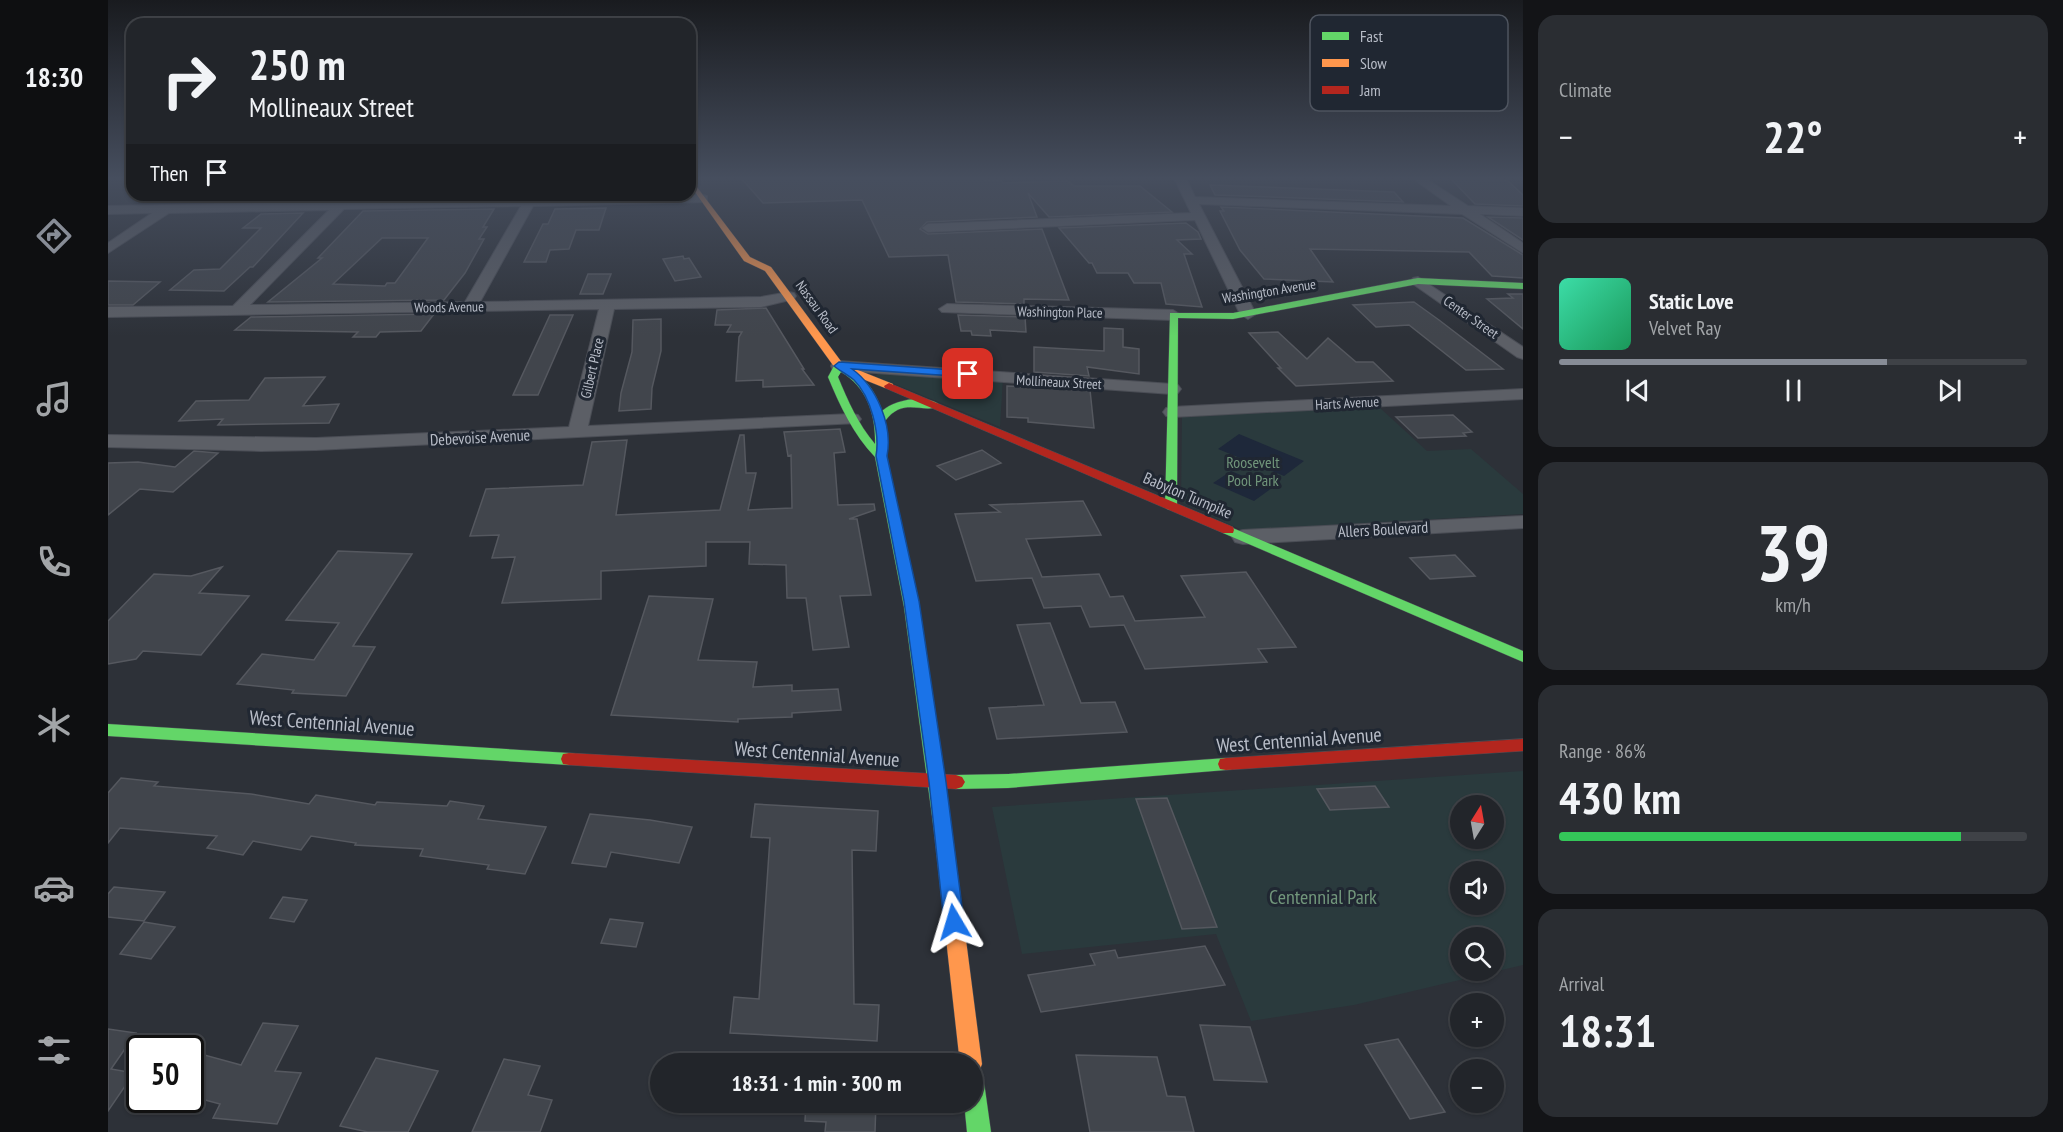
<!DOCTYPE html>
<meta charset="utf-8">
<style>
body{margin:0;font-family:"PT Sans Narrow",sans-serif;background:#2a2d32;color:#f1f3f6;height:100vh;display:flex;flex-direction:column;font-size:22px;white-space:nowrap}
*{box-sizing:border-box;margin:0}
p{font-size:20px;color:#a2a5a8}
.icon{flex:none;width:33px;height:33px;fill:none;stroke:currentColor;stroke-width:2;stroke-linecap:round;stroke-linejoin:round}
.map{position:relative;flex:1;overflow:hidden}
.panel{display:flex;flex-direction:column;gap:15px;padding:15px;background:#131417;width:540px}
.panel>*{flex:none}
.top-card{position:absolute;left:18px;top:18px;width:570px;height:183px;border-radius:18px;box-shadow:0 2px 4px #0004,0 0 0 2px #3f4247;background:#22252a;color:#f1f3f6;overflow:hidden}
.needle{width:39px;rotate:11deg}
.controls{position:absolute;left:1342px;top:795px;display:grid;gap:12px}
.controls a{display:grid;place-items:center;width:54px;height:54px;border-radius:50%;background:#22252a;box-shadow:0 2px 4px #0004,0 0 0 2px #3f4247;font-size:30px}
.speed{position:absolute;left:18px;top:1035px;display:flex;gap:12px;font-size:30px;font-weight:700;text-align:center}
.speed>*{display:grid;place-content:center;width:78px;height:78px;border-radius:50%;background:#22252a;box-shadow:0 2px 4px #0004,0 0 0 2px #3f4247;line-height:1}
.speed .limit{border:3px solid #111;border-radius:9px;background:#fff;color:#111}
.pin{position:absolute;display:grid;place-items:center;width:51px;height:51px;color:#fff;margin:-26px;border-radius:12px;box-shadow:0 3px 9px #0006}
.me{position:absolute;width:66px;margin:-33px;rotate:353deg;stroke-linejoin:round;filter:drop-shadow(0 0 4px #0008)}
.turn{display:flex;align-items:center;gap:21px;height:126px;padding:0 24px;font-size:27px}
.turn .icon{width:78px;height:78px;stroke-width:2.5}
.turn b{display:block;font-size:42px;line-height:51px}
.then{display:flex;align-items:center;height:57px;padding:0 24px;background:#0003;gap:12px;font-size:22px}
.big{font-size:45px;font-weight:700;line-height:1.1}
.panel .widget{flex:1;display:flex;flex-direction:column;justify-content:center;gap:9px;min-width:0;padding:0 21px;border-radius:18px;background:#2a2d32}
.panel .dial{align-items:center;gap:0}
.dial b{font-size:78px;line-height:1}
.song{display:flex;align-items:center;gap:18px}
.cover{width:72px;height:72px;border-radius:9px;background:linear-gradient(135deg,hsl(160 70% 55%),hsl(150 70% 35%))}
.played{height:6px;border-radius:3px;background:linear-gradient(90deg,#878c96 70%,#3f4247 70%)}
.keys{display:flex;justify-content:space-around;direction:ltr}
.heat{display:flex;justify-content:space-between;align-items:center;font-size:33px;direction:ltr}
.charge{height:9px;border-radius:4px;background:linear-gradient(90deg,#34c759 86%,#3f4247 0)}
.trip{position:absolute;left:542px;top:1053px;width:333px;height:60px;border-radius:30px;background:#22252a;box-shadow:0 2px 4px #0004,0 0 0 2px #3f4247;font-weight:700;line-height:60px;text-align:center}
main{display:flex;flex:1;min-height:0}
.dock{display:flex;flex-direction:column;width:108px;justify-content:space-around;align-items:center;background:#0e0f11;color:#a2a5a8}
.dock .icon{width:42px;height:42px}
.dock .selected{color:#878c96}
.dock b{font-size:27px;color:#f1f3f6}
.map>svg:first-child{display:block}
.green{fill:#2a3a3d;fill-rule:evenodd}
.water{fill:#1e283a}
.building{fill:#41454c;stroke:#55585f;stroke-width:1.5;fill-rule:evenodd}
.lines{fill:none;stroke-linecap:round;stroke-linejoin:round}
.street-casing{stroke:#4a4d55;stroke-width:2}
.fast-casing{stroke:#4a4d55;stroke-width:1}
.slow-casing{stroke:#4a4d55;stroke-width:1}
.jam-casing{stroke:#4a4d55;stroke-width:1}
.street{fill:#5c5f66;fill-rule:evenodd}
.fast{fill:#63d668;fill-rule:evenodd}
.slow{fill:#ff974d;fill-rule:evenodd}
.jam{fill:#b3261e;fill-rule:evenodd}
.route{fill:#1a73e8;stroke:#114b97;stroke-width:1.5}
.labels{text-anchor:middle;stroke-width:6;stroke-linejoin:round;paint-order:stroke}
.far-street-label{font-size:14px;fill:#b8bdc8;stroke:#202732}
.street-label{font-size:16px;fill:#b8bdc8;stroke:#202732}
.park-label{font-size:16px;fill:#71967b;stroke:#202732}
.near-street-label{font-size:20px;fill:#b8bdc8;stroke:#202732}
.near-park-label{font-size:20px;fill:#71967b;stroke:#202732}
.key{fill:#202732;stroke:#4e545f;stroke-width:1.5}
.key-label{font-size:16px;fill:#b8bdc8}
</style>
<main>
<nav class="dock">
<b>18:30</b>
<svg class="icon selected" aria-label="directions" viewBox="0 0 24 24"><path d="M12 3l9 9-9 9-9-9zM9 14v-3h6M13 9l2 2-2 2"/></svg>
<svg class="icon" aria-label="music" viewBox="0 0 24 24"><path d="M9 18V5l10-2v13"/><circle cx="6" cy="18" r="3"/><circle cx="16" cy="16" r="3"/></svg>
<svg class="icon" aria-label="phone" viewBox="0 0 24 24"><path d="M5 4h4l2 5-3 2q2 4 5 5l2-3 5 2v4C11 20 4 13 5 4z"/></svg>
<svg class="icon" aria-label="climate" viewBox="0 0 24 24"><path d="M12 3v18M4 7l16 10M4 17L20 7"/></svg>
<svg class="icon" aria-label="car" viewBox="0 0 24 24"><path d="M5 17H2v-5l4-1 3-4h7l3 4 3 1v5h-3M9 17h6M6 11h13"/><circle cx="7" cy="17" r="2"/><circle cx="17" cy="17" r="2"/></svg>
<svg class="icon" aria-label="filters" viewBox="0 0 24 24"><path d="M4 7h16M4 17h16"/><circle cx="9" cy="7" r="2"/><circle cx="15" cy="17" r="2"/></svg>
</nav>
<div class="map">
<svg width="1415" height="1132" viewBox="0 0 1415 1132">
<rect width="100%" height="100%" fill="#2d3138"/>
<path class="green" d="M 774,371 L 895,378 L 892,427 L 767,376 Z
M 1271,407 L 1319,451 L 1363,449 L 1415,494 L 1415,514 L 1134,530 L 1073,502 L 1074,417 Z
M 1415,771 L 1415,965 L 1246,1005 L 1143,1021 L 1108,934 L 914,954 L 884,807 ZM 1353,806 L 1386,806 L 1386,838 L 1353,838 ZM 1353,872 L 1386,872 L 1386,904 L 1353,904 ZM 1353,938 L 1386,938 L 1386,970 L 1353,970 Z"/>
<path class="water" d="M 1131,434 L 1196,461 L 1176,476 L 1110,449 Z
M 1123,471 L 1164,488 L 1146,501 L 1105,483 Z"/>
<path class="building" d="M 633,178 L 876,178 L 876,180 L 893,180 L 895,183 L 960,181 L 966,186 L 1032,186 L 1064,212 L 941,217 L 920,193 L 929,217 L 819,222 L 812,229 L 820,234 L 934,229 L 961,300 L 916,299 L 916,304 L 848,302 L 840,255 L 781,257 L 754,200 L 655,203 Z
M 1343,179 L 1399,180 L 1415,195 L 1415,206 L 1367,204 Z
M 1102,185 L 1286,192 L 1295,202 L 1107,195 Z
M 175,195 L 212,195 L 207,200 L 168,201 Z
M 271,195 L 387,195 L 387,197 L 267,199 Z
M 1113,207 L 1355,218 L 1415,255 L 1415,278 L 1384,276 L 1361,252 L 1202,249 L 1225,282 L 1156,279 L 1132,250 L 1112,211 L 1116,211 Z
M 498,208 L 491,230 L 468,230 L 461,249 L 442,250 L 438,262 L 416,262 L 435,224 L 440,224 L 447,209 Z
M 386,209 L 375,227 L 379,227 L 371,239 L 376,239 L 357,273 L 336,300 L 160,302 L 214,258 L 210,258 L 255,211 ZM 274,238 L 320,238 L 287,283 L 279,283 L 277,286 L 225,284 Z
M 195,213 L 145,267 L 142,267 L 116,291 L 62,290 L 86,270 L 112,269 L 153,228 L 135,228 L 153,214 Z
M 1380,217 L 1415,218 L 1415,240 Z
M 1078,223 L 1090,232 L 1093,239 L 1069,240 L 1084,254 L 1076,254 L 1094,307 L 1058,304 L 1053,283 L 1026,283 L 1020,273 L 989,273 L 984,263 L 981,263 L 951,228 Z
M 575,256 L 576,259 L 581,258 L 593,277 L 567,281 L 555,259 Z
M 480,274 L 503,274 L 495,294 L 472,294 Z
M 0,281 L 52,282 L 25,305 L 0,305 Z
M 1400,294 L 1415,294 L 1415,329 L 1379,299 L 1405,298 Z
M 1306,302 L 1331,320 L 1395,369 L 1358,370 L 1301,325 L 1268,327 L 1245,305 Z
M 658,308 L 696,369 L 694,369 L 706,385 L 655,387 L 655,380 L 628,381 L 631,337 L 634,332 L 619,332 L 623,325 L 607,325 L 609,310 Z
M 326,314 L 313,331 L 272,332 L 268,337 L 245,337 L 250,332 L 127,330 L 143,317 Z
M 442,315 L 465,315 L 430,395 L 405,395 Z
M 850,315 L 917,317 L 918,332 L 882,330 L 883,336 L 864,335 L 863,331 L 853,331 Z
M 553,319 L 553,351 L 544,388 L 543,409 L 511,411 L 513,393 L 524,352 L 525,320 Z
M 996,328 L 1015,329 L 1015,347 L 1031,349 L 1031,374 L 979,367 L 981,376 L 926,372 L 926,347 L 996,351 Z
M 1170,332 L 1199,359 L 1220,338 L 1248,362 L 1265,362 L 1285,381 L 1188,386 L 1170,368 L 1173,368 L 1141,333 Z
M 217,377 L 195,406 L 231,404 L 221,423 L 110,425 L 115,419 L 71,421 L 88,401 L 141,400 L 157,378 Z
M 899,386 L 982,390 L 986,428 L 920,422 L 920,418 L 899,417 Z
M 1345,415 L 1364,432 L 1355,433 L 1358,436 L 1310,438 L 1288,417 Z
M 732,429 L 737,452 L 726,453 L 730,505 L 766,504 L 767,510 L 741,519 L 749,519 L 763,595 L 732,596 L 741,647 L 705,650 L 698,598 L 679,598 L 678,565 L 641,564 L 642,542 L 598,542 L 598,566 L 493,571 L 493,599 L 394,603 L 407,557 L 384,558 L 391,535 L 362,536 L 378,489 L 475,485 L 484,442 L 519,440 L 508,515 L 612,510 L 632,435 L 636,435 L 638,473 L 648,473 L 640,510 L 684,508 L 683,455 L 680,456 L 676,432 Z
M 874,450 L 893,463 L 848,480 L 829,466 Z
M 86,451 L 110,453 L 65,492 L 32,489 L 0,515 L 0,463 L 30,462 L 67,467 Z
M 975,501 L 993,535 L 918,539 L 934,577 L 991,574 L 1002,597 L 1015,596 L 1027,621 L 1097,617 L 1073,576 L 1138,572 L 1188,647 L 1150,649 L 1159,662 L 1037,669 L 1016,625 L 982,627 L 973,606 L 936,608 L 924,578 L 868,581 L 847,514 L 892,512 L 882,505 Z
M 230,551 L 304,554 L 245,646 L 267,647 L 238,696 L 184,693 L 186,690 L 129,684 L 154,654 L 206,660 L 231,623 L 178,620 Z
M 1347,555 L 1367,576 L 1322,579 L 1302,558 Z
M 114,567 L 91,593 L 141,596 L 93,655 L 35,651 L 28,659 L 0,664 L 0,621 L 46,574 L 83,576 Z
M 541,596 L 605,599 L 590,660 L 649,662 L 645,687 L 684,685 L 684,691 L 730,689 L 733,710 L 684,713 L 684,717 L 630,719 L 630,722 L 503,715 Z
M 942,623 L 973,703 L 1007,702 L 1019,732 L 889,739 L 881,708 L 936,705 L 909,625 Z
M 13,778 L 50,782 L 46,786 L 143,794 L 201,804 L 208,795 L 267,805 L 269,802 L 339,806 L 342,801 L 376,806 L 370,819 L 438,827 L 417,874 L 379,869 L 381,865 L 312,856 L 315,849 L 247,845 L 248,843 L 203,836 L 193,850 L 145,841 L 135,855 L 99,848 L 109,836 L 12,828 L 0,843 L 0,793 Z
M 1267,786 L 1281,807 L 1222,810 L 1209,789 Z
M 1059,798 L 1109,927 L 1074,929 L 1028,799 Z
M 647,804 L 770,811 L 768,851 L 744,850 L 746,1004 L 771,1005 L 769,1041 L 622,1033 L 626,997 L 651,999 L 662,838 L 643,837 Z
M 482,814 L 542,820 L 584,827 L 571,863 L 503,852 L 498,867 L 464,863 Z
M 6,887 L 57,892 L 36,921 L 0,917 L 0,894 Z
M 175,897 L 199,900 L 186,922 L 162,918 Z
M 502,919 L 535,923 L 528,947 L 493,943 Z
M 36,922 L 67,927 L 43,959 L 12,954 Z
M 1097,946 L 1117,985 L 933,1012 L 920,975 L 987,965 L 982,954 L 1007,950 L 1010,958 Z
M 155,1023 L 190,1026 L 167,1071 L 193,1073 L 169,1124 L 105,1118 L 112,1104 L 82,1096 L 82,1069 L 93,1054 L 133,1065 Z
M 1092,1025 L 1142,1027 L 1159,1082 L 1106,1080 Z
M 0,1029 L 28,1033 L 3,1069 L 26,1073 L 0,1111 Z
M 1290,1039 L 1337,1112 L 1302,1119 L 1257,1045 Z
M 968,1055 L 1049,1057 L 1059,1096 L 1077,1097 L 1086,1132 L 982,1132 Z
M 268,1058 L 330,1071 L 300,1132 L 260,1132 L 232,1126 Z
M 396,1059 L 432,1066 L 420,1095 L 444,1100 L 432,1132 L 364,1132 Z
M 698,1102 L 768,1102 L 767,1132 L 717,1132 L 718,1122 L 697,1121 Z"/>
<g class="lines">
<g class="street-casing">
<path id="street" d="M 1066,178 L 1078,178 L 1087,197 L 1343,206 L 1304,178 L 1317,178 L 1360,206 L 1415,208 L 1415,216 L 1372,214 L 1415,243 L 1415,253 L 1354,214 L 1091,204 L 1148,314 L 1140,319 L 1132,314 L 1087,220 L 820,232 L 814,228 L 820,224 L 1083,213 Z
M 595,195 L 599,196 L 599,202 L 425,206 L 372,302 L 653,297 L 681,292 L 686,293 L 688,296 L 686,299 L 653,307 L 506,309 L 480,426 L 744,414 L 750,415 L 753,419 L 750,423 L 208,450 L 153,451 L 0,447 L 0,435 L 208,438 L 461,427 L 491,309 L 0,317 L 0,307 L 125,306 L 221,210 L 61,213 L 0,253 L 0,243 L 44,213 L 0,214 L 0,206 ZM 413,206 L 357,302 L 142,305 L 236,209 Z
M 1310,277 L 1415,347 L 1415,359 L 1409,357 L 1305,284 L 1303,281 L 1305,278 Z
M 839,304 L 1065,310 L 1073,315 L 1065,320 L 834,312 L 831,309 Z
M 731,361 L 1064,384 L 1070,385 L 1073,389 L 1070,393 L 1064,394 L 725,370 L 723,366 L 725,362 Z
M 1415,389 L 1415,399 L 1064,417 L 1058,416 L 1055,412 L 1058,408 L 1064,407 Z
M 1415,516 L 1415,528 L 1135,544 L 1127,542 L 1124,537 L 1127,532 L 1135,530 Z"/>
</g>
<g class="fast-casing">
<path id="fast" d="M 1310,278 L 1415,283 L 1415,289 L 1310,284 L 1125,319 L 1070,318 L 1069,506 L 1063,510 L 1059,509 L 1057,506 L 1062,313 L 1125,313 Z
M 731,363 C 752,370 767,389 774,411 C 787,399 818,394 832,405 C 818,416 796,395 777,421 L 779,456 L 810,607 L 844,831 L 841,836 L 835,838 L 829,836 L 826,831 L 796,607 L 767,457 C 745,434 732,406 720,377 L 727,364 ZM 733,372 C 759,387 768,415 767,444 C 750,424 740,401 730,377 Z
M 1120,526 L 1415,651 L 1415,662 L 1115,533 L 1114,530 L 1115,527 Z
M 0,724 L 461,753 L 467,754 L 469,759 L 467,764 L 461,765 L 0,736 Z
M 1118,758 L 1124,759 L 1126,764 L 1124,769 L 1118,770 L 900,788 L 848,789 L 842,787 L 839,782 L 842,777 L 848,775 L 900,774 Z
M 864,1064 L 872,1067 L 875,1075 L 883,1132 L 859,1132 L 856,1102 L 864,1102 Z"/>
</g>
<g class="slow-casing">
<path id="slow" d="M 582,178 L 642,257 L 663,267 L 735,364 L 785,384 L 785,388 L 777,388 L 727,368 L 657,271 L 636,261 L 582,185 Z
M 835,824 L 841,826 L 844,831 L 874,1064 L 871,1072 L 864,1075 L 864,1064 L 852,1064 L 826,831 L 829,826 Z"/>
</g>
<g class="jam-casing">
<path id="jam" d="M 781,383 L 1125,527 L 1126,530 L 1125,533 L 1115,533 L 777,388 L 776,386 Z
M 1415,739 L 1415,751 L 1118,770 L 1112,769 L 1110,764 L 1112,759 L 1118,758 Z
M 461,753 L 848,775 L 854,777 L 857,782 L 854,787 L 848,789 L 461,765 L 455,764 L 453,759 L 455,754 Z"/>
</g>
<use href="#street" class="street"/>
<use href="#fast" class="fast"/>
<use href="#slow" class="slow"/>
<use href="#jam" class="jam"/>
</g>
<linearGradient id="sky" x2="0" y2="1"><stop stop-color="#191b1f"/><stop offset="0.53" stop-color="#464e5e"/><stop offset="1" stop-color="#464e5e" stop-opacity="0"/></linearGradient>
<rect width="1415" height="336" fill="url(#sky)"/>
<path class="route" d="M 731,362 L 860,371 L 865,374 L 860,377 L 744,369 C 769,387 785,426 779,456 L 811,601 L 838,782 L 856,922 L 853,928 L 846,930 L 839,928 L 836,922 L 821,782 L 796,601 L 768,456 C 772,433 763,397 746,380 C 740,375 732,371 726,366 Z"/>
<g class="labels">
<g class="far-street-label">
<text transform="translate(1161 291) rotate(-9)" y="5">Washington Avenue</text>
<text transform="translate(341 307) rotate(-1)" y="5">Woods Avenue</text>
<text transform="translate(709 307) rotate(54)" y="5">Nassau Road</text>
<text transform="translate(952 312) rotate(1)" y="5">Washington Place</text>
<text transform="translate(1363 317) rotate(35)" y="5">Center Street</text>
<text transform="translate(484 368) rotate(-77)" y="5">Gilbert Place</text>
<text transform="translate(951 382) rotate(3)" y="5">Mollineaux Street</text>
<text transform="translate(1239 403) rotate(-3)" y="5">Harts Avenue</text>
</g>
<g class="street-label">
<text transform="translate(372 437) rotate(-3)" y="6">Debevoise Avenue</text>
<text transform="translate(1080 495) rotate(23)" y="6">Babylon Turnpike</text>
<text transform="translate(1275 529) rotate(-3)" y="6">Allers Boulevard</text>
</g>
<g class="park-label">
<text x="1145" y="468">Roosevelt<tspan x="1145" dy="18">Pool Park</tspan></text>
</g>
<g class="near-street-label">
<text transform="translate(224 723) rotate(4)" y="7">West Centennial Avenue</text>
<text transform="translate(1191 740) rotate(-4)" y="7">West Centennial Avenue</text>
<text transform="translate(709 754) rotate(4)" y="7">West Centennial Avenue</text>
</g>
<g class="near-park-label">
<text x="1215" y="904">Centennial Park</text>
</g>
</g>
<rect x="1202" y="15" width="198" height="96" rx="9" class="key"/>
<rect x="1214" y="32" width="27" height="8" fill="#63d668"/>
<rect x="1214" y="59" width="27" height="8" fill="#ff974d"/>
<rect x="1214" y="86" width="27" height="8" fill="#b3261e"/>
<g class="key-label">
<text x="1252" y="42">Fast</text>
<text x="1252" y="69">Slow</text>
<text x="1252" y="96">Jam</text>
</g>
</svg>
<div class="controls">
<a><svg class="needle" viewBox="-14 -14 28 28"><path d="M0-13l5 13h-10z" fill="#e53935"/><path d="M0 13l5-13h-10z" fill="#a2a5a8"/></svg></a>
<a><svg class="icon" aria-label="sound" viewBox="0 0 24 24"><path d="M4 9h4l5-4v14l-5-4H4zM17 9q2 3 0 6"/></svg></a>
<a><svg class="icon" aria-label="search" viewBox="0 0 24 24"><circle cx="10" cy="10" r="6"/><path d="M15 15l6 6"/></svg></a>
<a>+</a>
<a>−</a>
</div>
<div class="speed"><div class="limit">50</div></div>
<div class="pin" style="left:860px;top:374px;background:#d93025"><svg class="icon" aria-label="arrive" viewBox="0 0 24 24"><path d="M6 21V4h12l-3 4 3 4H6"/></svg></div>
<svg class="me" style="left:846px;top:922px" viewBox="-20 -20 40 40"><path d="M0-17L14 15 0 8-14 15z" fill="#1a73e8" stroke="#fff" stroke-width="4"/></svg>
<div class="trip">18:31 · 1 min · 300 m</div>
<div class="top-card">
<div class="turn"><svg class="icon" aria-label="right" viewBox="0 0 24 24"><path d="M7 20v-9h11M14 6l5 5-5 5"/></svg><div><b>250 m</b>Mollineaux Street</div></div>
<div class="then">Then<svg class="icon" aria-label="arrive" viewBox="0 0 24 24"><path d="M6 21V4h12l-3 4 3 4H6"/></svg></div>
</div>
</div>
<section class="panel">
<div class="widget"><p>Climate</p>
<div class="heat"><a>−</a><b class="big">22°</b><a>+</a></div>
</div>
<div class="widget">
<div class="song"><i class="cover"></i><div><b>Static Love</b><p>Velvet Ray</p></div></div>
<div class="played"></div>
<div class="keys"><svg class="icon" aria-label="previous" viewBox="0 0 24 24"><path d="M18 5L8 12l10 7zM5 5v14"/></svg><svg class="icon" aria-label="pause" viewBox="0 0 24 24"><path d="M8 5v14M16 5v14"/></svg><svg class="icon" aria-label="next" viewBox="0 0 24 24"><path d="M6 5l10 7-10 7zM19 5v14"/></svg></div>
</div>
<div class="widget dial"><b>39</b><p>km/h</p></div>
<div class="widget"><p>Range · 86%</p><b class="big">430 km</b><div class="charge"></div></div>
<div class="widget"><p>Arrival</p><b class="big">18:31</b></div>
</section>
</main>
